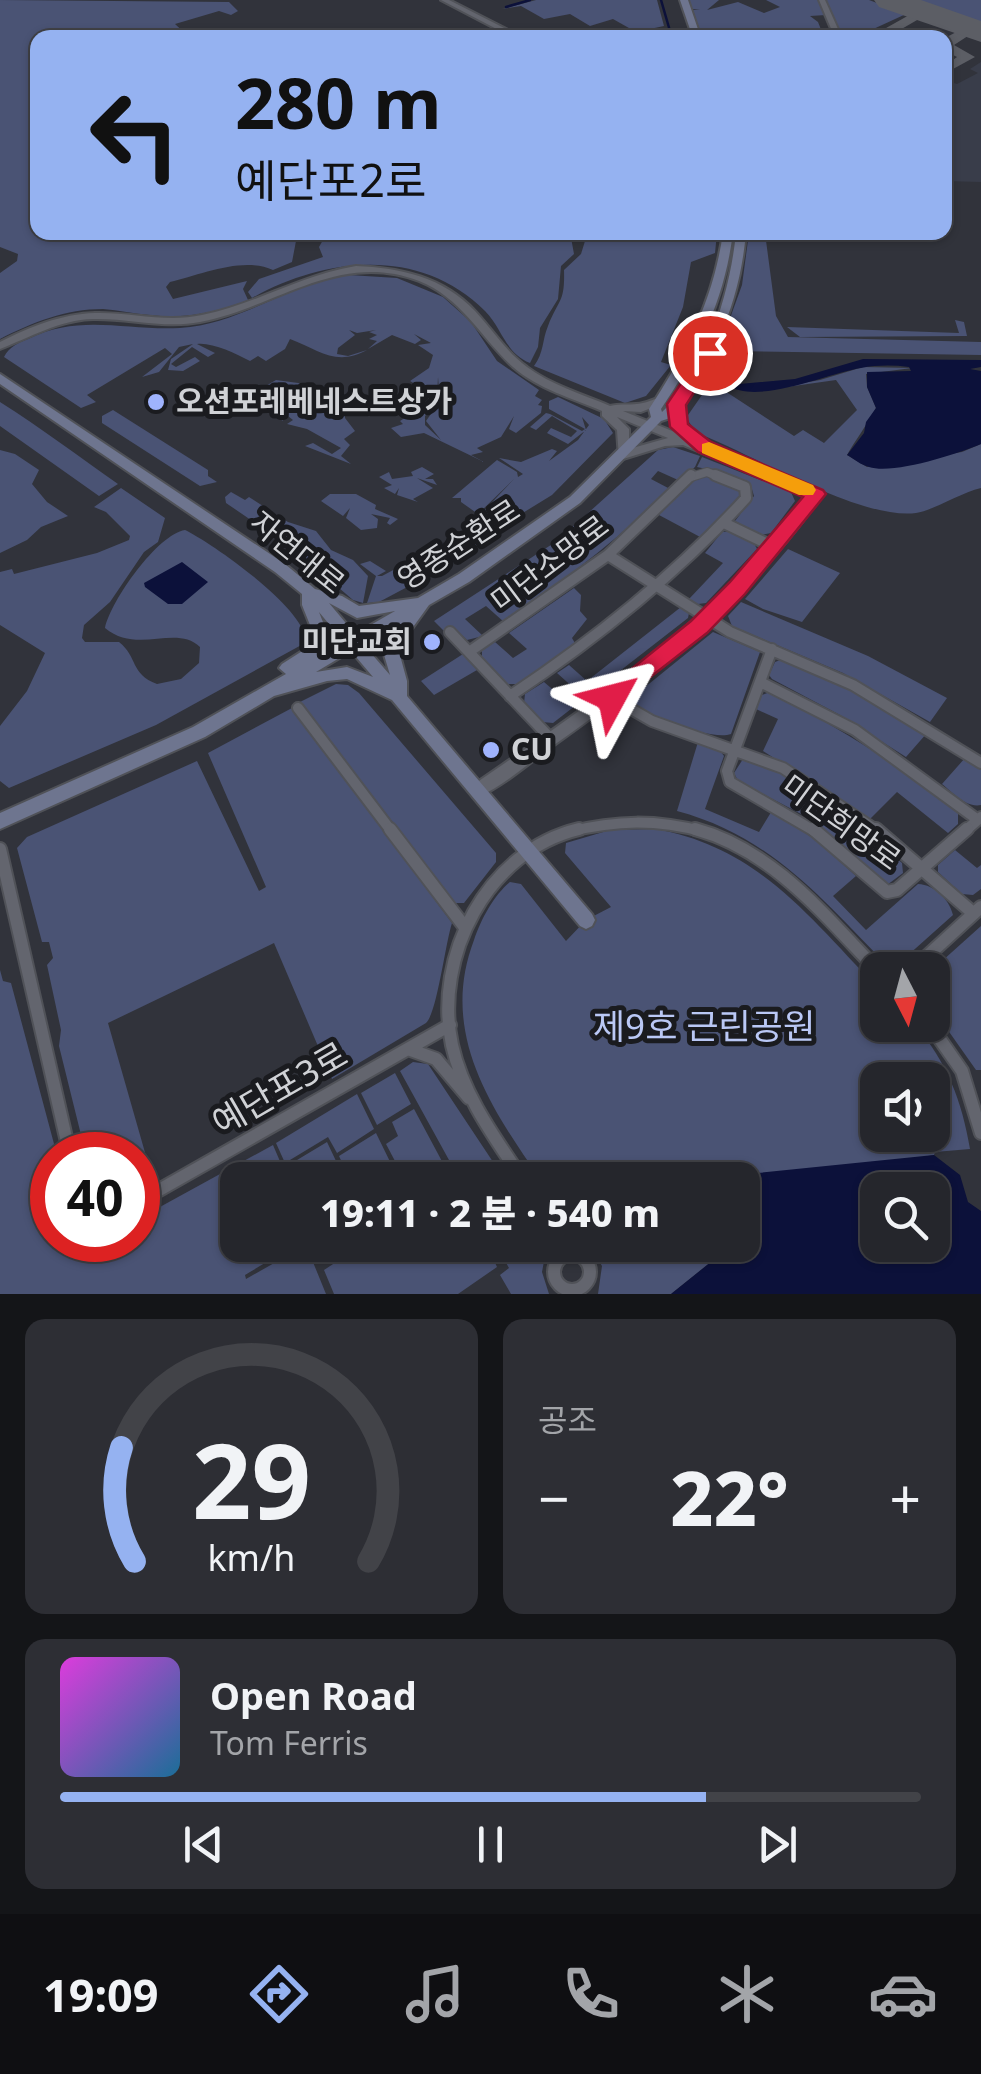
<!DOCTYPE html>
<html lang="ko">
<meta charset="utf-8">
<style>
body{margin:0;font-family:"Noto Sans","Noto Sans KR",sans-serif;background:#2d2e34;color:#f1f3f6;height:100vh;display:flex;flex-direction:column;font-size:38px;white-space:nowrap}
*{box-sizing:border-box;margin:0}
p{font-size:32px;color:#a3a5a9}
.icon{flex:none;width:55px;height:55px;fill:none;stroke:currentColor;stroke-width:2;stroke-linecap:round;stroke-linejoin:round}
.map{position:relative;height:1294px;overflow:hidden}
.panel{display:flex;flex-direction:column;gap:25px;padding:25px;background:#141518;flex:1}
.panel>*{flex:none}
.top-card{position:absolute;left:30px;top:30px;width:922px;height:210px;border-radius:20px;box-shadow:0 2px 8px #0004,0 0 0 2px #424348;background:#95b2f1;color:#111;overflow:hidden}
.needle{width:65px;rotate:174deg}
.fabs{position:absolute;left:860px;top:952px;display:grid;gap:20px}
.fabs a{display:grid;place-items:center;width:90px;height:90px;border-radius:20px;background:#25262c;box-shadow:0 2px 8px #0004,0 0 0 2px #424348;font-size:50px}
.speed{position:absolute;left:30px;top:1132px;display:flex;gap:20px;font-size:50px;font-weight:700;text-align:center}
.speed>*{display:grid;place-content:center;width:130px;height:130px;border-radius:50%;background:#25262c;box-shadow:0 2px 8px #0004,0 0 0 2px #424348;line-height:1}
.speed .limit{border:15px solid #d22;background:#fff;color:#111}
.pin{position:absolute;display:grid;place-items:center;width:85px;height:85px;color:#fff;margin:-42px;border:5px solid #fff;border-radius:50%;box-shadow:0 2px 10px #0007}
.me{position:absolute;width:110px;margin:-55px;rotate:52deg;stroke-linejoin:round;filter:drop-shadow(0 0 8px #0008)}
.turn{display:flex;align-items:center;gap:35px;height:210px;padding:0 40px;font-size:45px}
.turn .icon{width:130px;height:130px;stroke-width:2.5}
.turn b{display:block;font-size:70px;line-height:85px}
.big{font-size:75px;font-weight:800;line-height:1.1}
.panel .tile{flex:1;display:flex;flex-direction:column;justify-content:center;gap:15px;min-width:0;padding:0 35px;border-radius:20px;background:#2d2e34}
.panel .dial{align-items:center;gap:0}
.dial svg{height:260px;overflow:visible;fill:none;stroke:#424348;stroke-width:7;stroke-linecap:round;text-anchor:middle}
.dial text{fill:#f1f3f6;stroke:none}
.song{display:flex;align-items:center;gap:30px}
.cover{width:120px;height:120px;border-radius:15px;background:linear-gradient(135deg,hsl(300 70% 55%),hsl(200 70% 35%))}
.played{height:10px;border-radius:5px;background:linear-gradient(90deg,#95b2f1 75%,#424348 75%)}
.keys{display:flex;justify-content:space-around;direction:ltr}
.heat{display:flex;justify-content:space-between;align-items:center;font-size:55px;direction:ltr}
.panel .tiles{flex:1;display:grid;gap:25px;grid-template-columns:1fr 1fr}
.tile:last-child{grid-column:span 2}
.trip{position:absolute;left:220px;top:1162px;width:540px;height:100px;border-radius:20px;background:#25262c;box-shadow:0 2px 8px #0004,0 0 0 2px #424348;font-weight:800;line-height:100px;text-align:center}
.tabs{display:flex;height:160px;justify-content:space-around;align-items:center;background:#0f0f12;color:#a3a5a9}
.tabs .icon{width:70px;height:70px}
.tabs .on{color:#95b2f1}
.tabs b{font-size:45px;color:#f1f3f6}
.map>svg:first-child{display:block}
.built{fill:#393d4a}
.green{fill:#4a5374;fill-rule:evenodd}
.water{fill:#0c113a;fill-rule:evenodd}
.lines{fill:none;stroke-linecap:round;stroke-linejoin:round}
.stream{stroke:#0c113a;stroke-width:2.5}
.taxiway{fill:#5c5e65;fill-rule:evenodd}
.runway{fill:#5c5e65;fill-rule:evenodd}
.minor-far2-casing{stroke:#505258;stroke-width:10}
.minor-far1-casing{stroke:#505258;stroke-width:14}
.minor-casing{stroke:#505258;stroke-width:16}
.tertiary-casing{stroke:#505258;stroke-width:4}
.secondary-casing{stroke:#505258;stroke-width:4}
.minor-far2{stroke:#63656e;stroke-width:8}
.minor-far1{stroke:#63656e;stroke-width:10}
.minor{stroke:#63656e;stroke-width:12}
.tertiary{fill:#63656e;fill-rule:evenodd}
.secondary{fill:#6e758f;fill-rule:evenodd}
.route{fill:#e11d48;stroke:#92132f;stroke-width:2.5}
.slow{fill:#f59e0b}
.poi-dot{fill:#9fb3fd;stroke:#1a1b1f;stroke-width:4}
.labels{text-anchor:middle;stroke-width:10;stroke-linejoin:round;paint-order:stroke}
.poi-label{font-size:30px;font-weight:bold;fill:#d0d2d6;stroke:#1a1b1f;text-anchor:start}
.street-label{font-size:30px;fill:#d0d2d6;stroke:#1a1b1f}
.near-park-label{font-size:35px;fill:#bac8f5;stroke:#1a1b1f}
.near-street-label{font-size:35px;fill:#d0d2d6;stroke:#1a1b1f}
</style>
<div class="map">
<svg width="981" height="1294" viewBox="0 0 981 1294">
<rect width="100%" height="100%" fill="#31333b"/>
<path class="built" d="M 981,62 L 981,182 L 945,181 L 945,80 L 957,84 L 978,73 L 970,69 Z"/>
<path class="green" d="M 0,0 L 229,2 L 238,11 L 231,15 L 219,11 L 175,24 L 189,37 L 38,38 L 38,232 L 291,233 L 296,241 L 292,262 L 273,270 C 243,256 200,275 170,282 L 166,287 L 173,299 L 247,281 L 243,289 L 248,300 C 217,313 183,319 150,315 C 134,314 119,310 103,309 C 66,309 33,322 0,339 L 0,273 L 17,261 L 18,254 L 0,247 Z
M 536,0 L 657,0 L 664,26 L 636,32 L 613,19 L 590,26 L 570,14 L 544,19 L 521,6 L 502,9 Z
M 688,0 L 719,0 L 707,10 L 738,2 L 764,13 L 780,7 L 766,0 L 820,0 L 826,15 L 810,16 L 818,22 L 824,37 L 702,37 L 693,10 L 700,9 L 692,9 Z
M 824,0 L 869,0 L 906,14 L 856,37 L 842,37 Z
M 910,0 L 981,0 L 981,25 Z
M 570,232 L 574,254 L 561,266 L 558,299 L 540,328 L 538,347 L 530,363 C 505,353 502,328 485,311 C 420,246 325,257 252,298 L 248,292 L 259,279 L 323,257 L 319,247 L 327,233 Z
M 619,233 L 717,233 L 715,253 L 691,262 L 683,307 L 661,362 L 671,365 L 646,396 L 625,403 L 534,366 C 544,353 542,340 548,326 C 559,298 565,303 564,270 L 581,254 L 585,241 Z
M 765,233 L 776,316 L 788,337 L 981,342 L 981,355 L 725,351 L 720,346 L 742,285 L 749,233 Z
M 349,275 L 397,278 L 443,297 L 471,322 L 497,361 L 539,390 L 535,396 L 542,400 L 538,405 L 542,406 L 541,413 L 516,433 L 509,429 L 514,416 L 501,437 L 477,448 L 483,452 L 471,455 L 484,462 L 424,433 L 401,437 L 391,428 L 403,424 L 400,421 L 431,401 L 437,404 L 425,416 L 425,425 L 441,440 L 426,421 L 440,401 L 438,377 L 437,397 L 410,381 L 429,368 L 433,355 L 418,345 L 431,343 L 414,334 L 421,340 L 415,344 L 392,335 L 368,349 L 377,341 L 369,339 L 377,335 L 369,332 L 376,330 L 357,333 L 349,330 L 355,335 L 338,348 L 337,354 L 348,356 L 367,350 C 336,367 319,350 290,339 L 285,349 L 266,361 L 258,356 L 250,361 C 235,353 211,342 197,344 L 215,353 L 208,357 L 192,347 L 171,364 L 176,367 L 195,357 L 200,361 L 183,371 L 168,370 L 171,359 L 193,344 L 179,347 L 159,372 L 142,377 L 172,354 L 165,348 L 87,395 L 96,402 L 81,408 L 4,357 C 9,347 18,343 28,339 C 80,313 126,331 180,328 C 242,324 289,283 349,275 Z
M 955,320 L 964,322 L 967,336 L 800,337 L 787,327 L 959,333 Z
M 863,367 L 912,368 L 866,374 L 867,387 L 876,408 C 868,423 855,441 847,455 L 867,467 L 962,452 L 981,444 L 981,488 C 960,493 932,511 916,513 C 859,520 753,454 697,433 L 686,418 L 711,382 L 794,436 L 803,430 L 824,443 L 857,410 L 836,380 L 758,391 L 820,380 Z
M 276,380 L 313,385 L 307,389 L 316,385 L 325,387 L 311,392 L 319,393 L 313,398 L 337,412 L 345,407 L 345,418 L 355,431 L 344,439 L 350,445 L 341,456 L 351,464 L 305,446 L 313,443 L 332,454 L 341,448 L 307,429 L 287,424 L 293,420 L 278,408 L 283,421 L 262,407 L 271,406 L 265,397 L 273,388 L 265,393 L 265,403 L 260,406 L 257,393 L 258,407 L 243,399 Z
M 558,397 L 604,419 L 613,433 L 552,495 L 495,530 L 480,515 L 514,479 L 478,514 L 461,502 L 461,498 L 452,498 L 497,460 L 517,472 L 518,477 L 523,474 L 499,458 L 521,462 L 552,449 L 557,451 L 549,461 L 578,440 L 589,425 L 582,417 L 586,430 L 568,444 L 547,433 L 551,428 L 571,437 L 577,431 L 552,416 L 536,430 L 530,427 L 546,413 L 550,414 L 582,431 L 585,429 L 549,409 L 549,401 Z
M 0,402 C 41,428 78,456 118,484 L 99,496 L 0,426 Z
M 113,410 L 208,470 L 208,476 L 217,482 L 200,486 L 102,423 L 102,416 Z
M 673,447 L 700,456 L 695,467 L 678,480 L 658,471 L 651,479 L 670,489 C 618,539 564,581 504,622 L 486,606 L 465,619 L 483,636 L 467,640 L 453,627 L 445,632 L 434,621 L 557,541 L 658,450 Z
M 0,450 L 15,454 L 39,470 L 32,484 L 47,502 L 68,516 L 41,527 L 27,540 L 0,553 Z
M 702,457 L 791,492 L 795,501 L 771,533 L 760,535 L 735,521 L 754,496 L 751,486 L 729,474 L 697,467 Z
M 422,467 L 434,474 L 425,479 L 433,479 L 437,485 L 417,478 L 433,488 L 413,499 L 418,502 L 397,495 L 399,488 L 395,494 L 384,488 L 392,485 L 379,477 L 389,472 L 392,479 L 413,476 L 411,472 Z
M 703,475 L 740,488 L 742,493 L 702,538 L 659,515 L 693,479 Z
M 121,488 L 165,518 L 158,542 L 144,552 L 110,602 L 84,625 L 82,638 L 85,642 L 119,642 C 138,657 130,674 157,684 L 181,679 L 199,663 L 200,647 C 176,624 137,655 105,628 C 111,600 158,534 185,530 C 212,543 311,612 305,643 L 156,725 L 9,788 L 0,781 L 0,726 L 27,691 L 45,653 L 0,625 L 0,572 L 12,569 L 14,574 L 97,553 L 129,540 L 130,536 L 106,512 L 94,507 Z
M 231,492 L 245,500 L 249,497 L 288,522 L 316,531 L 331,550 L 353,560 L 368,576 L 363,603 L 353,600 L 295,550 L 226,503 L 225,497 Z
M 330,494 L 356,494 L 376,505 L 375,509 L 398,519 L 390,525 L 387,523 L 390,518 L 371,514 L 378,519 L 377,528 L 361,530 L 346,518 L 350,508 L 343,516 L 321,501 Z
M 477,519 L 494,532 L 460,559 L 379,602 L 367,603 L 376,576 L 360,564 L 370,561 L 386,571 L 377,576 L 382,576 L 457,536 Z
M 722,532 C 734,530 753,537 757,549 L 706,603 L 698,604 L 689,599 L 723,563 L 705,553 Z
M 788,549 L 840,573 L 802,622 L 763,609 L 745,599 Z
M 574,588 L 581,595 L 580,611 L 587,619 L 572,638 L 576,645 L 518,684 L 508,684 L 482,658 L 482,650 L 495,642 L 513,658 L 527,649 L 509,633 Z
M 741,602 L 868,656 L 947,698 L 930,722 L 843,673 L 732,626 L 728,616 Z
M 681,607 L 689,613 L 688,618 L 553,723 L 542,722 L 524,703 L 525,694 L 544,682 L 564,699 L 576,690 L 557,673 L 569,665 L 587,681 Z
M 713,632 L 760,652 L 731,734 C 711,741 649,716 631,702 L 634,696 Z
M 463,654 L 477,670 L 434,695 L 421,681 Z
M 783,659 L 852,691 L 927,733 L 906,757 L 840,715 L 772,679 L 769,675 L 775,662 Z
M 336,684 L 348,685 L 359,693 L 496,853 L 496,862 L 464,903 L 455,903 L 300,702 Z
M 770,692 C 838,727 899,764 958,813 L 958,824 L 948,833 L 897,792 L 870,819 L 763,751 L 778,719 L 756,709 L 762,695 Z
M 292,708 L 452,923 C 445,945 437,1013 426,1023 L 332,1079 L 274,943 L 108,1023 L 152,1177 L 138,1185 L 138,1155 L 86,1155 L 59,1046 L 61,1030 L 47,965 L 53,958 L 49,942 L 42,942 L 17,848 L 27,837 L 197,761 L 259,891 L 266,887 L 208,753 Z
M 698,742 L 718,748 L 724,756 L 705,809 L 759,832 L 773,809 L 800,826 L 856,876 L 833,896 L 866,930 L 918,884 C 935,885 949,899 953,915 L 897,965 L 885,963 C 820,897 770,836 677,811 Z
M 965,758 L 981,770 L 981,805 C 966,808 953,793 942,784 Z
M 743,759 C 792,768 863,831 902,863 L 903,873 L 887,885 L 803,815 L 738,781 L 734,773 Z
M 655,829 C 758,847 808,916 877,987 L 878,1025 L 915,1025 C 947,1062 962,1101 970,1149 L 935,1152 L 934,1155 L 754,1188 L 751,1218 L 743,1234 L 742,1180 L 541,1180 C 490,1107 439,1032 474,940 C 481,919 494,895 510,882 L 521,884 L 566,941 L 586,920 L 611,907 L 565,853 L 566,843 L 610,830 ZM 878,1080 L 932,1080 L 932,1135 L 878,1135 Z
M 955,850 L 977,868 L 981,865 L 981,889 L 973,895 L 962,894 L 938,872 L 938,865 Z
M 981,926 L 981,1070 L 976,1070 L 933,1009 L 932,970 Z
M 0,970 L 3,981 L 11,983 L 57,1155 L 52,1155 L 52,1240 L 76,1240 L 80,1255 L 108,1240 L 138,1240 L 138,1219 L 273,1145 L 288,1180 L 238,1180 L 238,1245 L 295,1245 L 245,1275 L 246,1279 L 306,1245 L 326,1294 L 0,1294 Z
M 413,1062 L 428,1064 L 505,1180 L 460,1180 L 400,1071 Z
M 395,1073 L 411,1104 L 377,1125 L 361,1093 Z
M 357,1094 L 374,1129 L 337,1153 L 328,1137 L 285,1163 L 276,1143 Z
M 414,1109 L 452,1180 L 405,1180 L 386,1144 L 398,1136 L 392,1122 Z
M 376,1133 L 399,1180 L 350,1180 L 339,1156 Z
M 327,1142 L 345,1180 L 293,1180 L 287,1166 Z
M 362,1245 L 474,1245 L 483,1262 L 492,1256 L 497,1267 L 458,1294 L 334,1294 L 324,1270 Z
M 496,1245 L 547,1245 L 542,1272 L 549,1294 L 511,1294 L 500,1275 L 509,1268 Z
M 589,1245 L 732,1245 L 671,1294 L 598,1294 L 602,1266 Z"/>
<path class="water" d="M 863,359 L 981,360 L 981,367 L 970,369 L 981,371 L 981,444 C 957,454 893,475 869,467 C 861,465 854,459 847,455 L 864,433 L 866,422 L 876,408 L 867,387 L 867,372 L 911,371 L 909,367 C 893,365 877,365 861,368 C 829,373 756,406 728,385 L 795,379 Z
M 182,562 L 208,582 L 182,604 L 168,604 L 145,587 L 144,583 Z
M 934,1155 L 960,1175 L 968,1202 L 981,1211 L 981,1294 L 671,1294 L 732,1245 L 742,1245 L 758,1173 ZM 878,1190 L 932,1190 L 932,1245 L 878,1245 Z"/>
<g class="lines">
<path class="stream" d="M 661,0 L 672,38
M 506,7 L 530,0"/>
<path class="taxiway" d="M 920,9 L 931,12 L 886,38 L 870,37 Z
M 960,24 L 970,24 L 974,32 L 954,45 L 975,57 L 953,69 L 946,65 L 957,57 L 945,51 L 945,38 L 960,30 Z"/>
<path class="runway" d="M 874,0 L 921,0 L 981,21 L 981,42 L 879,7 Z"/>
<g class="minor-far2-casing">
<path id="minor-far2" d="M 688,478 L 707,472 L 722,478"/>
</g>
<g class="minor-far1-casing">
<path id="minor-far1" d="M 724,523 L 774,547
M 608,555 L 730,632 L 853,685 L 981,763
M 450,632 L 552,740
M 772,649 L 727,771 L 730,782 L 816,832
M 469,652 L 608,555 L 691,475
M 760,682 L 855,730 L 978,820
M 510,696 C 597,638 676,575 746,498 L 745,487 L 715,475
M 612,698 L 652,721 L 783,768 L 879,832
M 298,708 L 392,832
M 568,832 C 617,820 656,819 704,832
M 964,832 L 981,817"/>
</g>
<g class="minor-casing">
<path id="minor" d="M 390,829 L 464,926
M 695,829 C 773,850 824,915 878,971
M 813,829 L 887,892 L 897,890 L 967,829
M 876,829 L 973,913
M 0,849 L 70,1155
M 912,970 L 981,907
M 930,1025 L 962,1071 L 981,1133
M 408,1049 L 436,1059 L 469,1098
M 523,1180 C 495,1138 463,1095 452,1045 C 433,957 487,851 579,829
M 138,1202 L 450,1025
M554 1272a18 18 0 1 1 36 0a18 18 0 1 1-36 0Z"/>
</g>
<g class="tertiary-casing">
<path id="tertiary" d="M 441,0 L 449,0 L 524,38 L 514,38 Z
M 819,0 L 825,0 L 842,38 L 835,38 Z
M 356,266 C 401,268 443,277 475,311 C 492,329 506,352 527,367 C 551,385 582,394 610,406 C 620,403 632,406 643,403 C 652,401 657,397 666,396 L 666,402 L 641,412 L 623,411 L 682,435 C 673,424 667,417 672,402 L 680,402 L 682,420 L 695,435 L 695,441 L 820,492 L 822,495 C 752,596 653,675 554,745 C 530,762 505,785 478,797 L 473,795 L 470,790 L 473,785 C 565,722 659,658 738,578 C 763,552 786,524 808,496 L 683,445 L 665,446 L 623,459 L 619,458 L 617,430 L 602,416 L 602,411 C 572,398 538,389 513,367 C 481,338 462,298 419,281 C 339,250 275,308 200,322 C 164,329 129,318 93,319 C 59,320 31,337 0,349 L 0,342 C 30,327 61,314 95,313 C 131,312 166,323 202,315 C 257,304 300,275 356,266 ZM 617,417 L 668,438 L 629,449 L 629,429 Z"/>
</g>
<g class="secondary-casing">
<path id="secondary" d="M 680,0 L 688,0 L 701,38 L 693,38 Z
M 723,232 L 733,232 C 725,299 698,354 661,409 L 662,412 C 706,374 731,289 736,232 L 746,232 C 740,303 714,360 673,417 L 661,421 L 580,503 L 469,582 L 429,605 L 398,648 L 407,681 L 407,696 L 592,914 L 595,920 L 592,926 L 586,929 L 580,926 L 392,700 L 347,679 L 327,681 L 274,696 L 205,737 L 0,829 L 0,813 L 193,727 L 286,674 L 279,668 L 282,664 L 307,648 L 314,635 L 302,605 L 302,594 L 275,572 L 0,384 L 0,374 L 285,564 L 315,589 L 342,596 L 359,606 L 418,598 L 459,574 L 570,497 L 651,417 L 649,409 C 686,353 714,299 723,232 ZM 329,603 L 357,618 L 395,611 L 355,634 ZM 319,612 L 343,641 L 319,655 L 328,635 ZM 400,622 L 382,648 L 390,675 L 363,644 ZM 351,651 L 373,677 L 347,667 L 316,672 Z"/>
</g>
<use href="#minor-far2" class="minor-far2"/>
<use href="#minor-far1" class="minor-far1"/>
<use href="#minor" class="minor"/>
<use href="#tertiary" class="tertiary"/>
<use href="#secondary" class="secondary"/>
</g>
<path class="route" d="M 710,348 L 719,353 L 686,405 L 688,424 L 711,442 L 823,490 L 826,494 L 745,594 L 707,633 L 612,707 L 604,705 L 600,698 L 604,691 L 691,621 L 730,582 L 803,497 L 698,452 L 670,427 L 667,404 L 704,349 Z"/>
<path class="slow" d="M 709,442 L 813,485 L 816,490 L 813,495 L 799,495 L 702,453 L 702,444 Z"/>
<g class="poi-dot">
<circle cx="156" cy="402" r="10"/>
<circle cx="432" cy="642" r="10"/>
<circle cx="491" cy="750" r="10"/>
</g>
<g class="labels">
<g class="poi-label">
<text x="176" y="412">오션포레베네스트상가</text>
<text x="412" y="652" text-anchor="end">미단교회</text>
<text x="511" y="760">CU</text>
</g>
<g class="street-label">
<text transform="translate(459 545) rotate(-33)" y="10">영종순환로</text>
<text transform="translate(297 553) rotate(39)" y="10">자연대로</text>
<text transform="translate(550 564) rotate(-37)" y="10">미단소망로</text>
<text transform="translate(841 823) rotate(36)" y="10">미단희망로</text>
</g>
<g class="near-park-label">
<text x="704" y="1039">제9호 근린공원</text>
</g>
<g class="near-street-label">
<text transform="translate(280 1089) rotate(-30)" y="12">예단포3로</text>
</g>
</g>
</svg>
<div class="fabs">
<a><svg class="needle" viewBox="-14 -14 28 28"><path d="M0-13l5 13h-10z" fill="#e53935"/><path d="M0 13l5-13h-10z" fill="#a3a5a9"/></svg></a>
<a><svg class="icon" aria-label="sound" viewBox="0 0 24 24"><path d="M4 9h4l5-4v14l-5-4H4zM17 9q2 3 0 6"/></svg></a>
<a><svg class="icon" aria-label="search" viewBox="0 0 24 24"><circle cx="10" cy="10" r="6"/><path d="M15 15l6 6"/></svg></a>
</div>
<div class="speed"><div class="limit">40</div></div>
<div class="pin" style="left:710px;top:353px;background:#d93025"><svg class="icon" aria-label="arrive" viewBox="0 0 24 24"><path d="M6 21V4h12l-3 4 3 4H6"/></svg></div>
<svg class="me" style="left:612px;top:698px" viewBox="-20 -20 40 40"><path d="M0-17L14 15 0 8-14 15z" fill="#e11d48" stroke="#fff" stroke-width="4"/></svg>
<div class="trip">19:11 · 2 분 · 540 m</div>
<div class="top-card">
<div class="turn"><svg class="icon" aria-label="left" viewBox="0 0 24 24"><path d="M17 20v-9H6M10 6l-5 5 5 5"/></svg><div><b>280 m</b>예단포2로</div></div>
</div>
</div>
<section class="panel">
<div class="tiles">
<div class="tile dial"><svg viewBox="0 0 100 80">
<path d="M14 69A42 42 0 1 1 86 69"/>
<path d="M14 69A42 42 0 0 1 10 34" stroke="#95b2f1"/>
<text x="50" y="56" font-size="32" font-weight="700">29</text>
<text x="50" y="72" font-size="11">km/h</text>
</svg></div>
<div class="tile"><p>공조</p>
<div class="heat"><a>−</a><b class="big">22°</b><a>+</a></div>
</div>
<div class="tile">
<div class="song"><i class="cover"></i><div><b>Open Road</b><p>Tom Ferris</p></div></div>
<div class="played"></div>
<div class="keys"><svg class="icon" aria-label="previous" viewBox="0 0 24 24"><path d="M18 5L8 12l10 7zM5 5v14"/></svg><svg class="icon" aria-label="pause" viewBox="0 0 24 24"><path d="M8 5v14M16 5v14"/></svg><svg class="icon" aria-label="next" viewBox="0 0 24 24"><path d="M6 5l10 7-10 7zM19 5v14"/></svg></div>
</div>
</div>
</section>
<nav class="tabs">
<b>19:09</b>
<svg class="icon on" aria-label="directions" viewBox="0 0 24 24"><path d="M12 3l9 9-9 9-9-9zM9 14v-3h6M13 9l2 2-2 2"/></svg>
<svg class="icon" aria-label="music" viewBox="0 0 24 24"><path d="M9 18V5l10-2v13"/><circle cx="6" cy="18" r="3"/><circle cx="16" cy="16" r="3"/></svg>
<svg class="icon" aria-label="phone" viewBox="0 0 24 24"><path d="M5 4h4l2 5-3 2q2 4 5 5l2-3 5 2v4C11 20 4 13 5 4z"/></svg>
<svg class="icon" aria-label="climate" viewBox="0 0 24 24"><path d="M12 3v18M4 7l16 10M4 17L20 7"/></svg>
<svg class="icon" aria-label="car" viewBox="0 0 24 24"><path d="M5 17H2v-5l4-1 3-4h7l3 4 3 1v5h-3M9 17h6M6 11h13"/><circle cx="7" cy="17" r="2"/><circle cx="17" cy="17" r="2"/></svg>
</nav>
